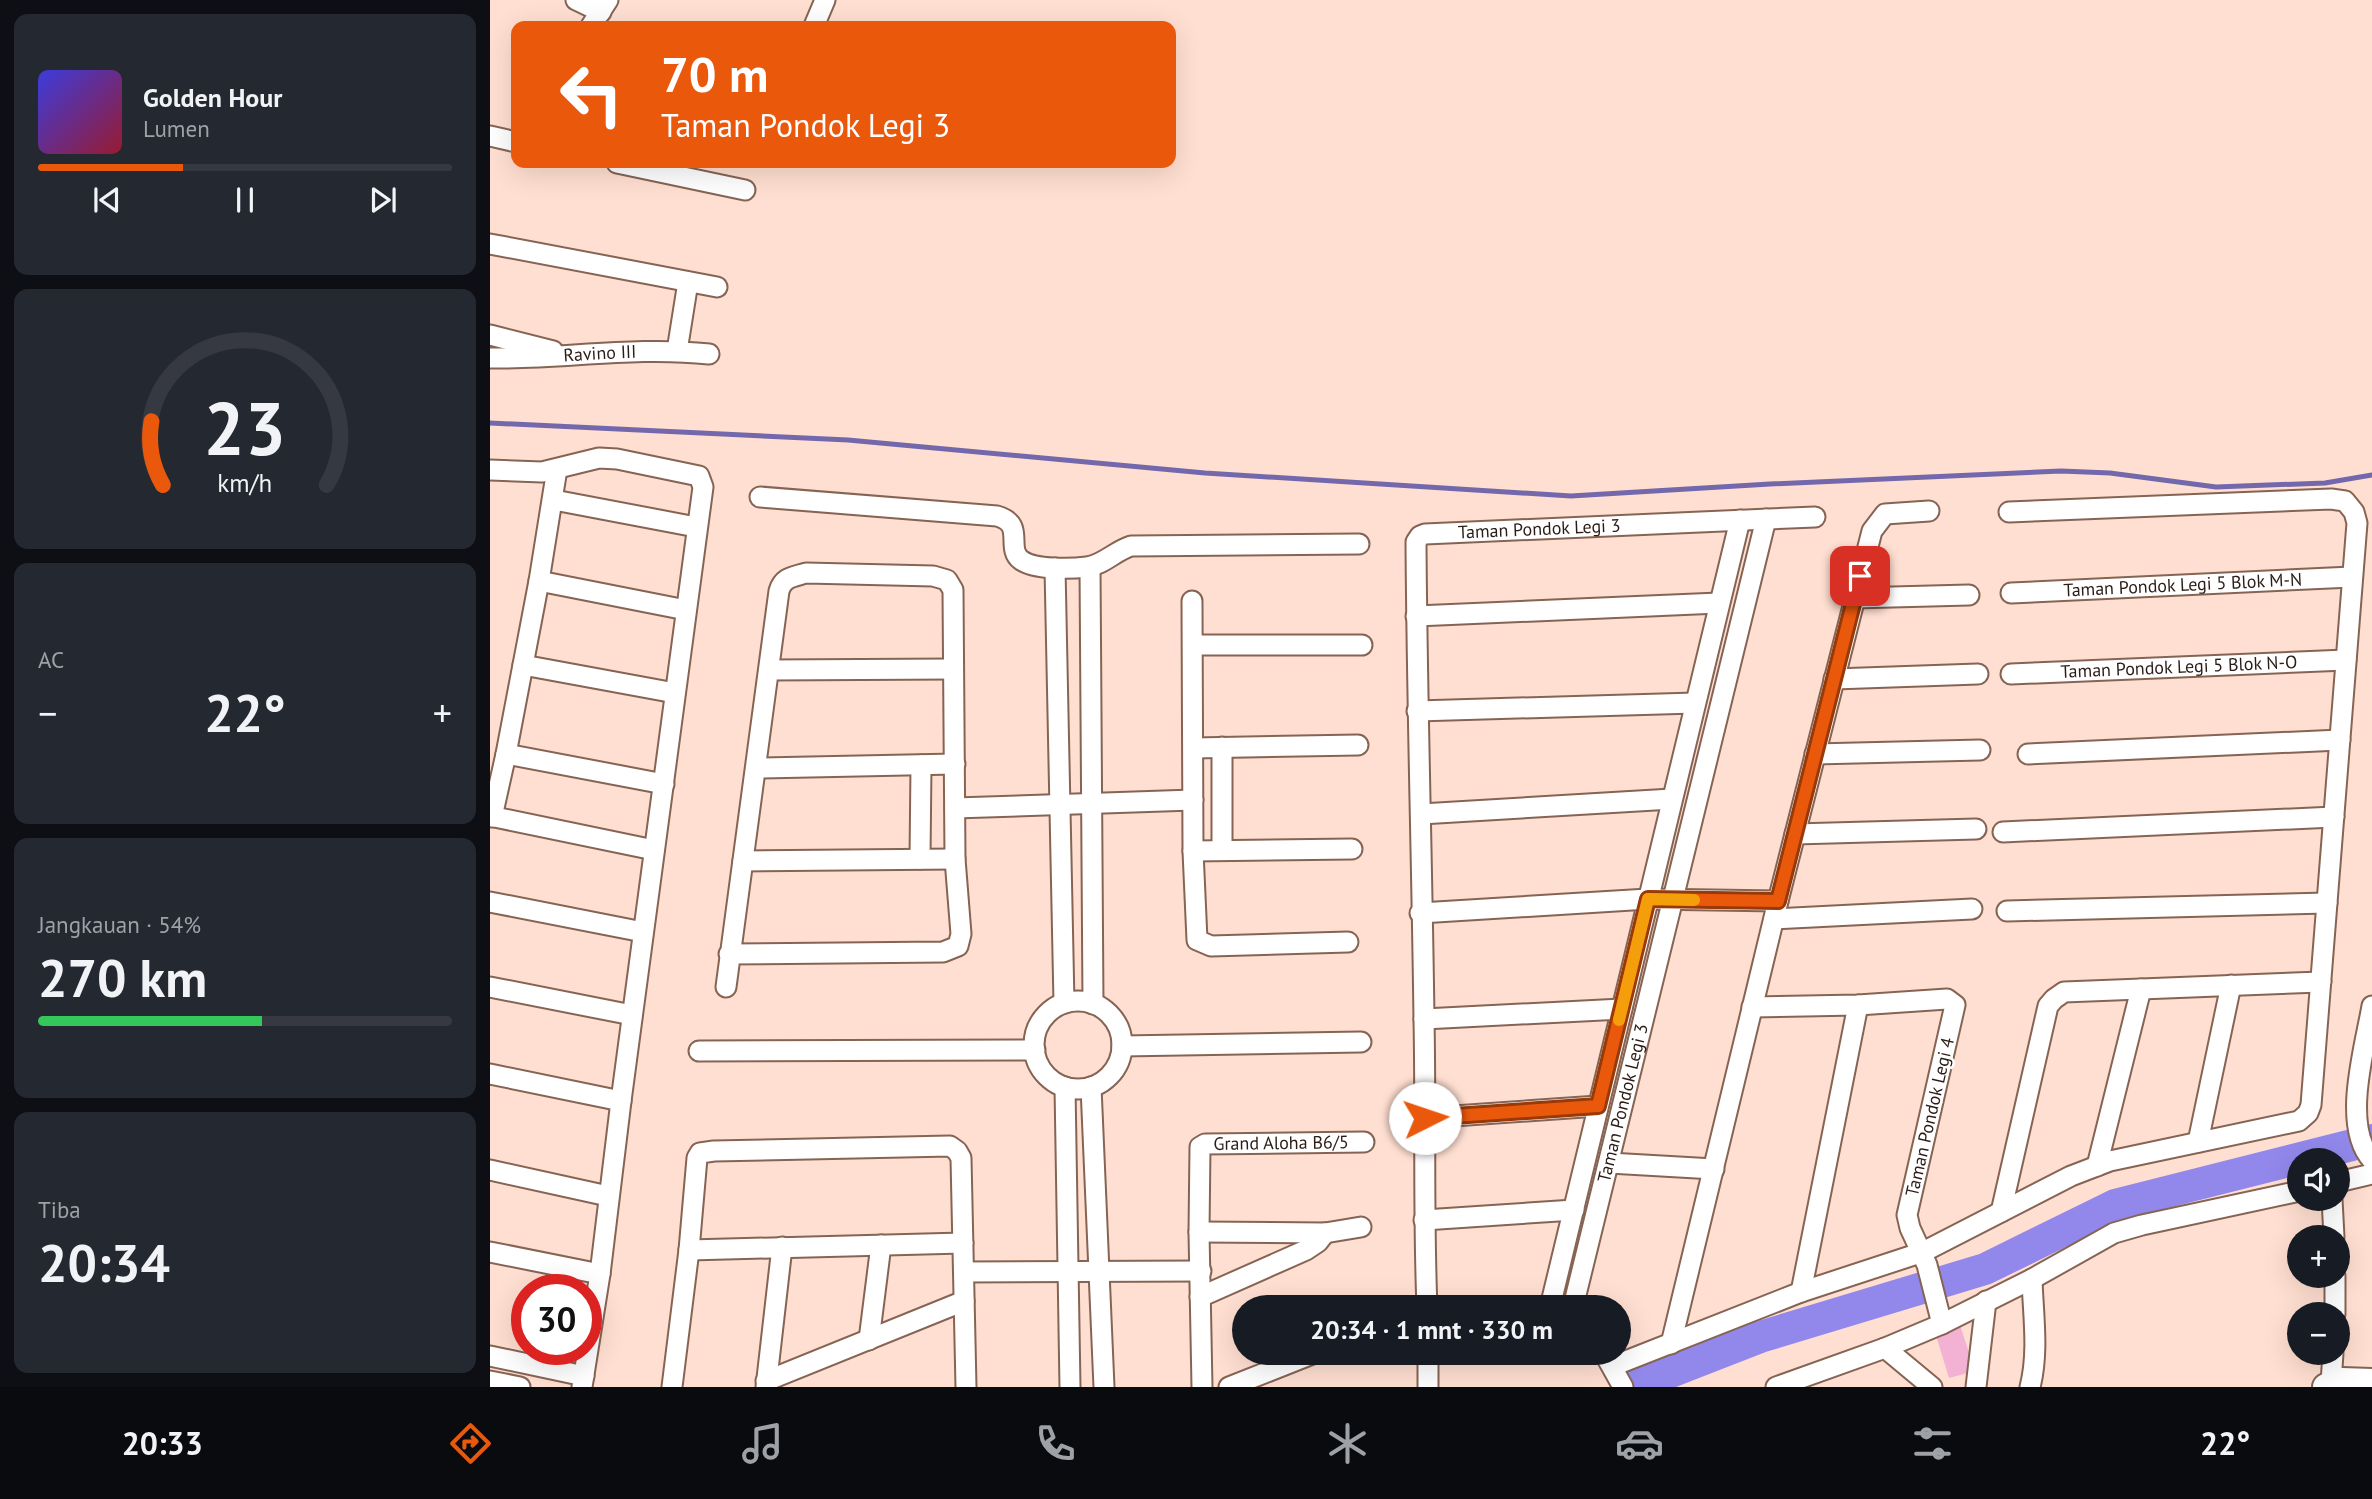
<!DOCTYPE html>
<html lang="id">
<meta charset="utf-8">
<style>
body{margin:0;font-family:"PT Sans",sans-serif;background:#242831;color:#f1f3f6;height:100vh;display:flex;flex-direction:column;font-size:26px;white-space:nowrap}
*{box-sizing:border-box;margin:0}
p{font-size:23px;color:#9ea1a6}
.icon{flex:none;width:38px;height:38px;fill:none;stroke:currentColor;stroke-width:2;stroke-linecap:round;stroke-linejoin:round}
.map{position:relative;flex:1;overflow:hidden}
.sheet{display:flex;flex-direction:column;gap:14px;padding:14px;background:#0d0f14;width:490px}
.sheet>*{flex:none}
.top-card{position:absolute;left:21px;top:21px;width:665px;height:147px;border-radius:14px;box-shadow:0 7px 28px #0002;background:#ea580c;color:#fff;overflow:hidden}
.controls{position:absolute;left:1797px;top:1148px;display:grid;gap:14px}
.controls a{display:grid;place-items:center;width:63px;height:63px;border-radius:50%;background:#171b24;box-shadow:0 7px 28px #0002;font-size:35px}
.speed{position:absolute;left:21px;top:1274px;display:flex;gap:14px;font-size:35px;font-weight:700;text-align:center}
.speed>*{display:grid;place-content:center;width:91px;height:91px;border-radius:50%;background:#171b24;box-shadow:0 7px 28px #0002;line-height:1}
.speed .limit{border:10px solid #d22;background:#fff;color:#111}
.pin{position:absolute;display:grid;place-items:center;width:60px;height:60px;color:#fff;margin:-30px;border-radius:14px;box-shadow:0 4px 10px #0006}
.me{position:absolute;width:77px;margin:-38px;rotate:86deg;stroke-linejoin:round;filter:drop-shadow(0 0 5px #0008)}
.turn{display:flex;align-items:center;gap:24px;height:147px;padding:0 35px;font-size:32px}
.turn .icon{width:91px;height:91px;stroke-width:2.5}
.turn b{display:block;font-size:49px;line-height:60px}
.big{font-size:52px;font-weight:800;line-height:1.1}
.sheet .card{flex:1;display:flex;flex-direction:column;justify-content:center;gap:10px;min-width:0;padding:0 24px;border-radius:14px;background:#242831}
.sheet .dial{align-items:center;gap:0}
.dial svg{height:182px;overflow:visible;fill:none;stroke:#363941;stroke-width:7;stroke-linecap:round;text-anchor:middle}
.dial text{fill:#f1f3f6;stroke:none}
.song{display:flex;align-items:center;gap:21px}
.cover{width:84px;height:84px;border-radius:10px;background:linear-gradient(135deg,hsl(240 70% 55%),hsl(350 70% 35%))}
.played{height:7px;border-radius:4px;background:linear-gradient(90deg,#ea580c 35%,#363941 35%)}
.keys{display:flex;justify-content:space-around;direction:ltr}
.heat{display:flex;justify-content:space-between;align-items:center;font-size:38px;direction:ltr}
.charge{height:10px;border-radius:5px;background:linear-gradient(90deg,#34c759 54%,#363941 0)}
.trip{position:absolute;left:742px;top:1295px;width:399px;height:70px;border-radius:35px;background:#171b24;box-shadow:0 7px 28px #0002;font-weight:800;line-height:70px;text-align:center}
.tab-bar{display:flex;height:112px;justify-content:space-around;align-items:center;background:#090b0e;color:#9ea1a6}
.tab-bar .icon{width:49px;height:49px}
.tab-bar .active{color:#ea580c}
.tab-bar b{font-size:32px;color:#f1f3f6}
main{display:flex;flex:1;min-height:0}
.map>svg:first-child{display:block}
.green{fill:#f3b2d4}
.lines{fill:none;stroke-linecap:round;stroke-linejoin:round}
.stream{stroke:#7368ac;stroke-width:5}
.river{stroke:#9288ec;stroke-width:32}
.street-casing{stroke:#866454;stroke-width:23}
.secondary-casing{stroke:#866454;stroke-width:30}
.street{stroke:#fff;stroke-width:19}
.secondary{stroke:#fff;stroke-width:26}
.route-casing{stroke:#983908;stroke-width:18}
.route{stroke:#ea580c;stroke-width:12}
.slow{stroke:#f59e0b;stroke-width:12}
.labels{text-anchor:middle;stroke-width:5;stroke-linejoin:round;paint-order:stroke}
.street-label{font-size:18px;fill:#2a1c16;stroke:#fff}
</style>
<main>
<section class="sheet">
<div class="card">
<div class="song"><i class="cover"></i><div><b>Golden Hour</b><p>Lumen</p></div></div>
<div class="played"></div>
<div class="keys"><svg class="icon" aria-label="previous" viewBox="0 0 24 24"><path d="M18 5L8 12l10 7zM5 5v14"/></svg><svg class="icon" aria-label="pause" viewBox="0 0 24 24"><path d="M8 5v14M16 5v14"/></svg><svg class="icon" aria-label="next" viewBox="0 0 24 24"><path d="M6 5l10 7-10 7zM19 5v14"/></svg></div>
</div>
<div class="card dial"><svg viewBox="0 0 100 80">
<path d="M14 69A42 42 0 1 1 86 69"/>
<path d="M14 69A42 42 0 0 1 9 41" stroke="#ea580c"/>
<text x="50" y="56" font-size="32" font-weight="700">23</text>
<text x="50" y="72" font-size="11">km/h</text>
</svg></div>
<div class="card"><p>AC</p>
<div class="heat"><a>−</a><b class="big">22°</b><a>+</a></div>
</div>
<div class="card"><p>Jangkauan · 54%</p><b class="big">270 km</b><div class="charge"></div></div>
<div class="card"><p>Tiba</p><b class="big">20:34</b></div>
</section>
<div class="map">
<svg width="1882" height="1387" viewBox="0 0 1882 1387">
<rect width="100%" height="100%" fill="#ffdfd1"/>
<path class="green" d="M 1469,1322 L 1485,1371 L 1459,1378 L 1444,1329 Z"/>
<g class="lines">
<path class="stream" d="M 0,423 L 358,440 L 715,473 L 1081,496 L 1280,484 L 1571,471 L 1620,473 L 1726,487 L 1835,483 L 1882,475"/>
<path class="river" d="M 1142,1387 L 1270,1337 L 1495,1269 L 1625,1205 L 1882,1140"/>
<g class="street-casing">
<g id="street">
<path d="M 86,0 L 111,12"/>
<path d="M 101,26 L 118,0"/>
<path d="M 324,26 L 335,0"/>
<path d="M 0,136 L 26,142"/>
<path d="M 127,163 L 255,190"/>
<path d="M 0,244 L 227,287"/>
<path d="M 0,335 L 63,351"/>
<path d="M 187,351 L 198,282"/>
<path id="s1" d="M 0,358 C 73,359 146,346 219,354"/>
<path d="M 0,470 L 52,472 L 109,458 L 127,459 L 209,476 L 213,487 L 131,1101 L 110,1274 L 92,1387"/>
<path d="M 270,497 L 507,516 C 536,524 515,548 531,560 C 544,570 581,569 597,567 C 613,565 625,551 641,546 L 869,544"/>
<path d="M 64,500 L 206,527"/>
<path d="M 600,567 L 603,1004"/>
<path d="M 565,568 L 574,1003"/>
<path d="M 49,581 L 196,610"/>
<path id="s2" d="M 1521,593 L 1862,577"/>
<path d="M 1364,598 L 1479,595"/>
<path d="M 702,601 L 703,851 L 707,940 L 721,946 L 858,942"/>
<path d="M 926,616 L 1229,603"/>
<path d="M 703,645 L 872,645"/>
<path d="M 33,665 L 185,693"/>
<path d="M 279,670 L 463,669"/>
<path id="s3" d="M 1521,674 L 1856,660"/>
<path d="M 1344,679 L 1488,674"/>
<path d="M 927,711 L 1205,703"/>
<path d="M 704,748 L 868,745"/>
<path d="M 16,754 L 174,784"/>
<path d="M 1325,754 L 1490,750"/>
<path d="M 1538,754 L 1850,740"/>
<path d="M 266,768 L 465,764"/>
<path d="M 465,808 L 703,800"/>
<path d="M 931,814 L 1182,799"/>
<path d="M 0,816 L 164,850"/>
<path d="M 2,817 L 16,754 L 49,581 L 67,469"/>
<path d="M 1513,832 L 1844,817"/>
<path d="M 1305,834 L 1486,829"/>
<path d="M 732,850 L 732,747"/>
<path d="M 703,851 L 862,849"/>
<path d="M 430,859 L 431,765"/>
<path d="M 253,861 L 465,859"/>
<path d="M 0,902 L 153,932"/>
<path d="M 1517,911 L 1837,903"/>
<path d="M 930,913 L 1158,899 L 1288,901"/>
<path d="M 1284,919 L 1482,909"/>
<path d="M 0,987 L 142,1015"/>
<path d="M 236,987 L 289,591 C 293,577 303,577 316,573 L 443,576 L 457,580 L 463,590 L 465,859 L 471,934 L 468,946 L 453,952 L 239,954"/>
<circle cx="588" cy="1045" r="44"/>
<path d="M 1882,1006 C 1875,1047 1851,1126 1882,1160"/>
<path d="M 1262,1007 L 1368,1005 L 1457,999 L 1465,1005 L 1417,1215 L 1420,1228 L 1437,1265 L 1452,1324"/>
<path d="M 934,1019 L 1132,1009"/>
<path d="M 632,1046 L 871,1042"/>
<path d="M 209,1051 L 545,1050"/>
<path d="M 0,1074 L 131,1101"/>
<path d="M 575,1087 L 580,1387"/>
<path d="M 601,1087 L 614,1387"/>
<path d="M 935,1118 L 1108,1106"/>
<path d="M 1708,1142 L 1741,985"/>
<path d="M 1119,1163 L 1224,1169"/>
<path d="M 1607,1166 L 1651,989"/>
<path d="M 0,1170 L 118,1196"/>
<path d="M 1848,1182 L 1882,1174"/>
<path d="M 1842,1199 L 1844,1237"/>
<path d="M 1511,1212 L 1558,1006 L 1564,999 L 1574,992 L 1831,982"/>
<path d="M 934,1220 L 1084,1210"/>
<path d="M 709,1232 L 835,1233 L 871,1227"/>
<path d="M 199,1250 L 473,1243"/>
<path d="M 0,1252 L 110,1274"/>
<path d="M 474,1272 L 711,1271"/>
<path d="M 1845,1276 L 1845,1314"/>
<path d="M 1311,1292 L 1368,1005"/>
<path d="M 710,1297 L 816,1250 L 828,1242 L 835,1233"/>
<path id="s4" d="M 937,1307 C 933,1212 936,1116 934,1020 C 932,861 927,702 926,542 L 930,536 L 935,534 L 1325,517"/>
<path d="M 1060,1307 L 1250,520"/>
<path id="s5" d="M 1083,1307 L 1276,519"/>
<path d="M 379,1340 L 391,1245"/>
<path d="M 1181,1344 L 1288,901 L 1382,531 L 1395,514 L 1439,511"/>
<path d="M 1395,1348 L 1442,1387"/>
<path d="M 938,1353 L 938,1387"/>
<path d="M 1114,1353 L 1133,1387"/>
<path d="M 0,1356 L 94,1376"/>
<path d="M 1123,1366 L 1311,1292 L 1433,1252 L 1581,1176 L 1620,1161 L 1809,1121 L 1818,1113 L 1821,1105 L 1867,523 L 1864,512 L 1855,501 L 1841,499 L 1519,512"/>
<path d="M 0,1381 L 30,1387"/>
<path d="M 276,1381 L 474,1301"/>
<path d="M 1841,1383 L 1843,1353"/>
<path d="M 182,1387 L 199,1250 L 207,1158 L 210,1153 L 224,1151 L 460,1146 L 467,1151 L 471,1158 L 476,1387"/>
<path d="M 276,1387 L 292,1247"/>
<path id="s6" d="M 712,1387 L 709,1232 L 710,1147 L 715,1144 L 874,1142"/>
<path d="M 739,1387 L 825,1353"/>
<path d="M 1286,1387 L 1395,1348 L 1452,1324 L 1542,1279 L 1624,1233 L 1652,1225 L 1810,1191"/>
<path d="M 1486,1387 L 1496,1301"/>
<path d="M 1540,1387 C 1549,1352 1543,1314 1542,1279"/>
</g>
</g>
<g class="secondary-casing">
<path id="secondary" d="M 1836,1387 L 1852,1381 L 1882,1382"/>
</g>
<use href="#street" class="street"/>
<use href="#secondary" class="secondary"/>
</g>
<g class="lines">
<g class="route-casing">
<path id="route" d="M 935,1118 L 1108,1106 L 1158,899 L 1288,901 L 1370,576"/>
</g>
<use href="#route" class="route"/>
<path class="slow" d="M 1129,1020 L 1158,899 L 1204,900"/>
</g>
<g class="labels">
<g class="street-label">
<text dy="6" stroke="none"><textPath href="#s1" startOffset="110">Ravino III</textPath></text>
<text dy="6" stroke="none"><textPath href="#s4" startOffset="892">Taman Pondok Legi 3</textPath></text>
<text dy="6" stroke="none"><textPath href="#s2" startOffset="172">Taman Pondok Legi 5 Blok M-N</textPath></text>
<text dy="6" stroke="none"><textPath href="#s3" startOffset="168">Taman Pondok Legi 5 Blok N-O</textPath></text>
<text dy="6" stroke="none"><textPath href="#s5" startOffset="210">Taman Pondok Legi 3</textPath></text>
<text transform="translate(1440 1117) rotate(-77)" y="6">Taman Pondok Legi 4</text>
<text dy="6" stroke="none"><textPath href="#s6" startOffset="322">Grand Aloha B6/5</textPath></text>
</g>
</g>
</svg>
<div class="controls">
<a><svg class="icon" aria-label="sound" viewBox="0 0 24 24"><path d="M4 9h4l5-4v14l-5-4H4zM17 9q2 3 0 6"/></svg></a>
<a>+</a>
<a>−</a>
</div>
<div class="speed"><div class="limit">30</div></div>
<div class="pin" style="left:1370px;top:576px;background:#d93025"><svg class="icon" aria-label="arrive" viewBox="0 0 24 24"><path d="M6 21V4h12l-3 4 3 4H6"/></svg></div>
<svg class="me" style="left:935px;top:1118px" viewBox="-20 -20 40 40"><circle r="19" fill="#fff"/><path d="M0-13L10 11 0 6-10 11z" fill="#ea580c"/></svg>
<div class="trip">20:34 · 1 mnt · 330 m</div>
<div class="top-card">
<div class="turn"><svg class="icon" aria-label="left" viewBox="0 0 24 24"><path d="M17 20v-9H6M10 6l-5 5 5 5"/></svg><div><b>70 m</b>Taman Pondok Legi 3</div></div>
</div>
</div>
</main>
<nav class="tab-bar">
<b>20:33</b>
<svg class="icon active" aria-label="directions" viewBox="0 0 24 24"><path d="M12 3l9 9-9 9-9-9zM9 14v-3h6M13 9l2 2-2 2"/></svg>
<svg class="icon" aria-label="music" viewBox="0 0 24 24"><path d="M9 18V5l10-2v13"/><circle cx="6" cy="18" r="3"/><circle cx="16" cy="16" r="3"/></svg>
<svg class="icon" aria-label="phone" viewBox="0 0 24 24"><path d="M5 4h4l2 5-3 2q2 4 5 5l2-3 5 2v4C11 20 4 13 5 4z"/></svg>
<svg class="icon" aria-label="climate" viewBox="0 0 24 24"><path d="M12 3v18M4 7l16 10M4 17L20 7"/></svg>
<svg class="icon" aria-label="car" viewBox="0 0 24 24"><path d="M5 17H2v-5l4-1 3-4h7l3 4 3 1v5h-3M9 17h6M6 11h13"/><circle cx="7" cy="17" r="2"/><circle cx="17" cy="17" r="2"/></svg>
<svg class="icon" aria-label="filters" viewBox="0 0 24 24"><path d="M4 7h16M4 17h16"/><circle cx="9" cy="7" r="2"/><circle cx="15" cy="17" r="2"/></svg>
<b>22°</b>
</nav>
